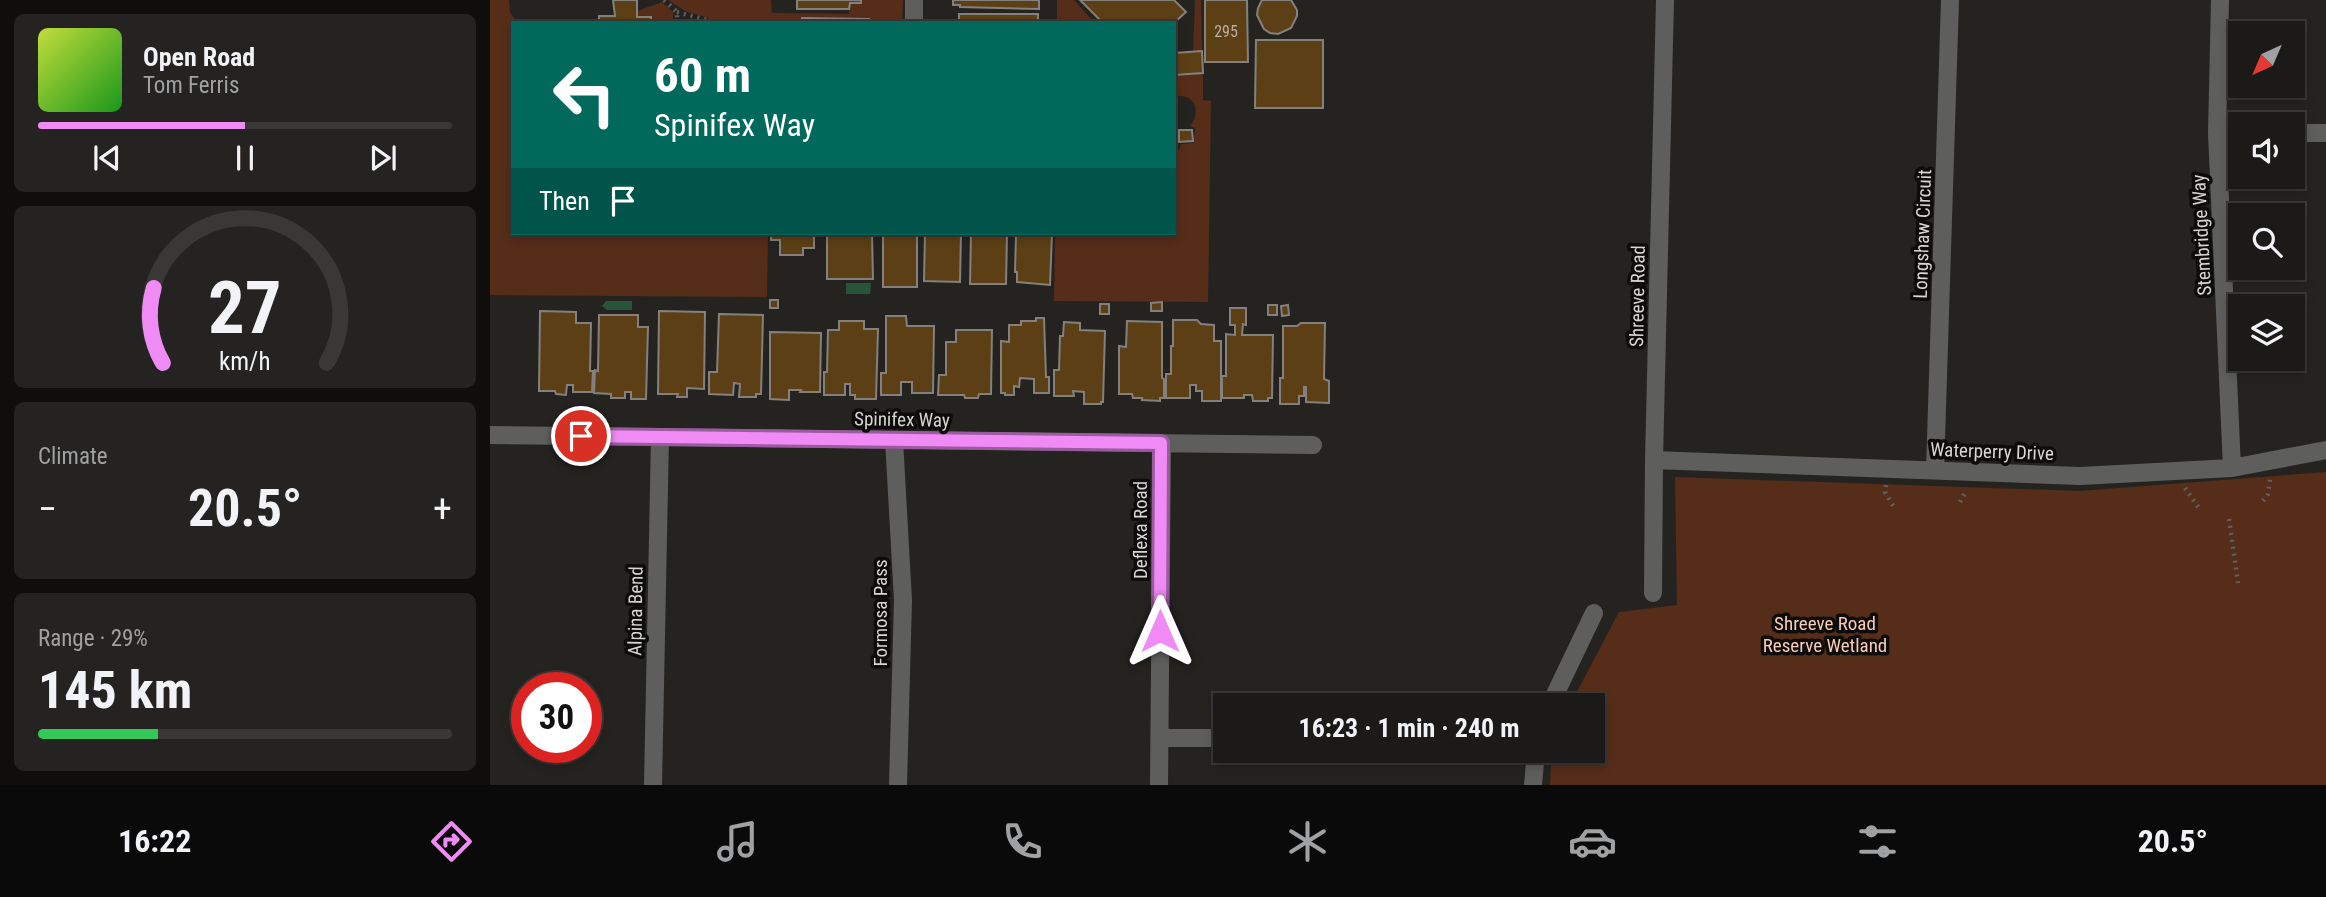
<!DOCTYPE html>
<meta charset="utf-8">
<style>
body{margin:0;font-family:"Roboto Condensed",sans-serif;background:#242321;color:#f1f3f6;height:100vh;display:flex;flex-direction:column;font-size:26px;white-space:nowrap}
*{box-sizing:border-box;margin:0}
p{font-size:23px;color:#a0a1a2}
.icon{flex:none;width:38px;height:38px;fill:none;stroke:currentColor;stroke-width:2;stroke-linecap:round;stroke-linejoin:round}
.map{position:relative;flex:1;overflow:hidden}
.panel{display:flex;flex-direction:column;gap:14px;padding:14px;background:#0f0e0d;width:490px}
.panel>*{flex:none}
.top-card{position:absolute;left:21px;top:21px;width:665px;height:214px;border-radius:0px;box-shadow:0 4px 10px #0003,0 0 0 2px #393837;background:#00695c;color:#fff;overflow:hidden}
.needle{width:46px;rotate:224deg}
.tools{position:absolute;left:1738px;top:21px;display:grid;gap:14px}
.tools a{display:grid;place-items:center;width:77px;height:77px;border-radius:0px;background:#1b1a18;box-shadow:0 4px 10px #0003,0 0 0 2px #393837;font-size:35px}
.speed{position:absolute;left:21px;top:672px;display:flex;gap:14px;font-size:35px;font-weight:700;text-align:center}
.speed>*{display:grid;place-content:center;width:91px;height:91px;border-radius:50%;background:#1b1a18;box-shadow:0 4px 10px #0003,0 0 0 2px #393837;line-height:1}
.speed .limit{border:10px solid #d22;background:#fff;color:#111}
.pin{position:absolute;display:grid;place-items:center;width:60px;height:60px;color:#fff;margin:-30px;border:4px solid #fff;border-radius:50%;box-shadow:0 2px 7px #0007}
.me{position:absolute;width:77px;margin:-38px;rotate:0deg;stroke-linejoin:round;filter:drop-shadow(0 0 5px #0008)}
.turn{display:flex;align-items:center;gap:24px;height:147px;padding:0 28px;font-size:32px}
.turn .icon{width:91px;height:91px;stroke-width:2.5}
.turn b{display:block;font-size:49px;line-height:60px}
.then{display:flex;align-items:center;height:66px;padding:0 28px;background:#0003;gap:14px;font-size:26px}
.big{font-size:52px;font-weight:700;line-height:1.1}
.panel .widget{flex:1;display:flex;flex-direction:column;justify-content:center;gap:10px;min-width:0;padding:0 24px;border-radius:10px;background:#242321}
.panel .dial{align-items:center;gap:0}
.dial svg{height:182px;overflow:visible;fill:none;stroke:#393837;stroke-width:7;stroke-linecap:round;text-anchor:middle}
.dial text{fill:#f1f3f6;stroke:none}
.song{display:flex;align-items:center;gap:21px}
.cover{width:84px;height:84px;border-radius:10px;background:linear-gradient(135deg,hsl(70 70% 55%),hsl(120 70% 35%))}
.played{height:7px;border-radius:4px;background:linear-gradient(90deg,#f08bf6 50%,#393837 50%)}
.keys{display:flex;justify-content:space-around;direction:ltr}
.heat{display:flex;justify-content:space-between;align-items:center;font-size:38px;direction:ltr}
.charge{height:10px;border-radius:5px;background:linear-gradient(90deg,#34c759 29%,#393837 0)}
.trip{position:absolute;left:723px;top:693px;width:392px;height:70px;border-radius:0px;background:#1b1a18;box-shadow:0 4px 10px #0003,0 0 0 2px #393837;font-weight:700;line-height:70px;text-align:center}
.menu{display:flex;height:112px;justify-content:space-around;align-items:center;background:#0b0a0a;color:#a0a1a2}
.menu .icon{width:49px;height:49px}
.menu .on{color:#f08bf6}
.menu b{font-size:32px;color:#f1f3f6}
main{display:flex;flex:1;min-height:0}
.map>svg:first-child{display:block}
.green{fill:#562d19}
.water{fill:#285538}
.building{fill:#5c3f15;stroke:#83807d;stroke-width:2}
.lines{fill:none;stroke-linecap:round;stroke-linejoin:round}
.path{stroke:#61605d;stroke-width:4.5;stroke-dasharray:2 5;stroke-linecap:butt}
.minor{stroke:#5e5f5d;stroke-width:18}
.route-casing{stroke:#9c5aa0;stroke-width:18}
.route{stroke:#f08bf6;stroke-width:12}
.labels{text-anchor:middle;stroke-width:7;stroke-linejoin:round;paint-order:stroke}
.number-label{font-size:16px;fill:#b8b0a4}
.street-label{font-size:19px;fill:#d6d6d3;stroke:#0d0c0b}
.park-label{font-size:19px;fill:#faccb7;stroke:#0d0c0b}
</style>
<main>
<section class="panel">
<div class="widget">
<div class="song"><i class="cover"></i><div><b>Open Road</b><p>Tom Ferris</p></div></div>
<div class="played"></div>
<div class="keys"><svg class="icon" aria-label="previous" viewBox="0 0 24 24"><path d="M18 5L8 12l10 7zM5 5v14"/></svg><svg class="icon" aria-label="pause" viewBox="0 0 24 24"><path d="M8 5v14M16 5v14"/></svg><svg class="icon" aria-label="next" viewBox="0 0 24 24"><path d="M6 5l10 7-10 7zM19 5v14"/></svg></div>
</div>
<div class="widget dial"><svg viewBox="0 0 100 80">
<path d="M14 69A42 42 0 1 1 86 69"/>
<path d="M14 69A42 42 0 0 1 10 36" stroke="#f08bf6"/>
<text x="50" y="56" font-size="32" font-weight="700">27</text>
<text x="50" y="72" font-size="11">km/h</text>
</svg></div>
<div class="widget"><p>Climate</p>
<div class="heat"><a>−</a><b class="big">20.5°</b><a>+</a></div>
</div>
<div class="widget"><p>Range · 29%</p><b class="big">145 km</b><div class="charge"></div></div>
</section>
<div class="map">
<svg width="1836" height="785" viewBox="0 0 1836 785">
<rect width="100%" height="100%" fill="#242320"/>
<path class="green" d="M 0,0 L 19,0 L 20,12 L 27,23 L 23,23 L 23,60 L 19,60 L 19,99 L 23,100 L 23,233 L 278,233 L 277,297 L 0,295 Z
M 178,0 L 281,0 L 282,13 L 359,14 L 360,3 L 371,3 L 371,0 L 413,0 L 412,23 L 379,23 L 379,19 L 313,18 L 312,23 L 219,22 L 219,18 L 197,12 Z
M 567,0 L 584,0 L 605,23 L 567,23 Z
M 705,0 L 711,0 L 712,51 L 703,51 Z
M 172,2 L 183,12 L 183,23 L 161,23 L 160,17 L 147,17 L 147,11 Z
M 713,73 L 713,100 L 721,101 L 718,302 L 564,301 L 565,233 L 684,233 L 684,150 L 689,150 L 691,144 L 704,143 L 705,128 L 700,126 C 712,111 705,94 684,96 L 684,75 Z
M 1836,472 L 1836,785 L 1060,785 L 1061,764 L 1065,751 L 1102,751 L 1102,705 L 1080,705 L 1129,612 L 1187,605 L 1185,477 L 1590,491 Z"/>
<path class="water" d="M 356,283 L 381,283 L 380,294 L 356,294 Z
M 116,301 L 142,301 L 142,310 L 117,310 L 112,306 Z"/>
<path class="building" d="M 123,0 L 147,0 L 147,17 L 161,17 L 161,23 L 109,23 L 109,16 L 125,16 Z
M 307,0 L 371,0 L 371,3 L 360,3 L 359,9 L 307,9 Z
M 463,0 L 549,0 L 549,9 L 470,7 L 470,5 L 463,5 Z
M 590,0 L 684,0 L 696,12 L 684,23 L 613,23 Z
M 715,0 L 757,0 L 758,62 L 715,62 Z
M 772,0 L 801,0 L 807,10 L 807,16 L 801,28 L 788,34 L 780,33 L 774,29 L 767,15 L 768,8 Z
M 469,14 L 548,14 L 548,23 L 469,23 Z
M 312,18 L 379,19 L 379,23 L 312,23 Z
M 766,40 L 833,40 L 833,108 L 765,108 Z
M 712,51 L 713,73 L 684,75 L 684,53 Z
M 689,130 L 702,130 L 703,141 L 689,142 Z
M 281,233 L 324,233 L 324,248 L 313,248 L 313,255 L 290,255 L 290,240 L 281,240 Z
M 337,233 L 382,233 L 383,279 L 337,279 Z
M 393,233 L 427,233 L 427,287 L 393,287 Z
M 435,233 L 471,233 L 470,282 L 434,281 Z
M 481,233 L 517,233 L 516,284 L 480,284 Z
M 520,233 L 562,233 L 560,285 L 527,282 L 527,272 L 525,272 L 526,235 L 520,235 Z
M 280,300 L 288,300 L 288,308 L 280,308 Z
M 672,302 L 672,311 L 661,311 L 661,303 Z
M 610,304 L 619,304 L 619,314 L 610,314 Z
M 778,305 L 787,305 L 787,315 L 778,315 Z
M 798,305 L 799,315 L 792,316 L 791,306 Z
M 740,308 L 756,308 L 756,325 L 753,324 L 752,335 L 783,335 L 782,398 L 778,398 L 778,401 L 763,401 L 762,395 L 754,395 L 754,398 L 732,398 L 732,376 L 736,376 L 736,334 L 745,335 L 745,325 L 740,325 Z
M 50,311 L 86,312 L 86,323 L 101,323 L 100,371 L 103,371 L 102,392 L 83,392 L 83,385 L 77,385 L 76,395 L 66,394 L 65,391 L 49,391 Z
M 169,311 L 215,312 L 214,389 L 197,388 L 197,397 L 187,397 L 188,394 L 168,394 Z
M 229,314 L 273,315 L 271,394 L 266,394 L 266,397 L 249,397 L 250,384 L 244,383 L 243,395 L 219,394 L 219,372 L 227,372 Z
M 109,315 L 148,315 L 148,327 L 158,327 L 156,399 L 141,399 L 141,392 L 135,392 L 135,398 L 121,398 L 121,394 L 104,393 L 105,370 L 108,371 Z
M 396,316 L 416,316 L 417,326 L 444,326 L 443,393 L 422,393 L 422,382 L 411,382 L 411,395 L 391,395 L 391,373 L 396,373 Z
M 546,318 L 554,318 L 556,377 L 559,377 L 559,393 L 544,393 L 544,379 L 530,378 L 529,387 L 524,386 L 524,395 L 515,395 L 515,393 L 511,393 L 511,341 L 519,342 L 519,325 L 531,325 L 531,321 L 546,321 Z
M 683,320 L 707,320 L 711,324 L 724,325 L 724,341 L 731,341 L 731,401 L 712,401 L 712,391 L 706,391 L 706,385 L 700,385 L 700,398 L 676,398 L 676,374 L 681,374 L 681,346 L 683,346 Z
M 349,321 L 374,321 L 374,329 L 388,329 L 386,399 L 365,399 L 365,395 L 360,395 L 360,384 L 355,384 L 355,395 L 334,395 L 334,372 L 337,372 L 338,330 L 349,330 Z
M 637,321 L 672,322 L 672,378 L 674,379 L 674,398 L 670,398 L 670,401 L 652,400 L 652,398 L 643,398 L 642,394 L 629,394 L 629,346 L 636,347 Z
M 574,322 L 590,323 L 590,330 L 615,331 L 613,402 L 611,402 L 611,404 L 594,404 L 594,392 L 583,391 L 584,396 L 564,396 L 564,370 L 569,370 L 570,336 L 573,336 Z
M 811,323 L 835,323 L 834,379 L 839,381 L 839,403 L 816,402 L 816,387 L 814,387 L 814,396 L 809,396 L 809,404 L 790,404 L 790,378 L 793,378 L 793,326 L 807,326 Z
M 466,330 L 502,330 L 501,394 L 489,394 L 488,398 L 475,398 L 474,395 L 448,395 L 449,375 L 456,375 L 456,342 L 466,342 Z
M 280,332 L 331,333 L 330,392 L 310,392 L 311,390 L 299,390 L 299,400 L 280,399 Z"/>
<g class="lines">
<path class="path" d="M 174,0 L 187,12 L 187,23
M 187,12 L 217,20 L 217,23
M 1396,485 L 1395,492 L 1405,509
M 1695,488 L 1709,508
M 1773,501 L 1778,494 L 1780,479
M 1470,502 L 1476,491
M 1739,519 L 1748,583
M 1080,703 L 1091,704
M 1010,761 L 1011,751"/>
<path class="minor" d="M 1730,0 L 1727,133 L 1742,468
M 424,23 L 424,0
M 1727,133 L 1750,133
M 1802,133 L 1836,133
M 0,435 L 823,445
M 404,440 L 413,600 L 408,785
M 1164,460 L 1590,476 L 1742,468 L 1836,450
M 1445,470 L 1460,0
M 1163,593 L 1164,460 L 1175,0
M 1060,705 L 1104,613
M 670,738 L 735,738
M 163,785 L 170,437
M 669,785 L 672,443
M 1043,785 L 1046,751"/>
</g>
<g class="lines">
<g class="route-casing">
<path id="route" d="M 91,436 L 671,443 L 670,631"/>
</g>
<use href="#route" class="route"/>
</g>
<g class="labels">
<g class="number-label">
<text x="736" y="37">295</text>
</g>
<g class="street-label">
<text transform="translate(1432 234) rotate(-88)" y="7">Longshaw Circuit</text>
<text transform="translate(1711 235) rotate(-93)" y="7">Stembridge Way</text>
<text transform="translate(1147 296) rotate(-89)" y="7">Shreeve Road</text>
<text transform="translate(412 419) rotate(1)" y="7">Spinifex Way</text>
<text transform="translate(1502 451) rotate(2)" y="7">Waterperry Drive</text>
<text transform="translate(650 530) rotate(-90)" y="7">Deflexa Road</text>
<text transform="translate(145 611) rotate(-89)" y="7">Alpina Bend</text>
<text transform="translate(390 613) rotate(-90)" y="7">Formosa Pass</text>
</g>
<g class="park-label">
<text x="1335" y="630">Shreeve Road<tspan x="1335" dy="22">Reserve Wetland</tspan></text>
</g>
</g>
</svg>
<div class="tools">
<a><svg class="needle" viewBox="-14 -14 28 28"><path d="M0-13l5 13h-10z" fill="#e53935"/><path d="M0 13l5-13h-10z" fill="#a0a1a2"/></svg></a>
<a><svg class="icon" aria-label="sound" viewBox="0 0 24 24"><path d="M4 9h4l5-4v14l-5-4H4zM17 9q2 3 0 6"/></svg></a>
<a><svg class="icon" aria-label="search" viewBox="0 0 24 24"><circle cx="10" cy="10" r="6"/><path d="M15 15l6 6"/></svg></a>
<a><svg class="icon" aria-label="layers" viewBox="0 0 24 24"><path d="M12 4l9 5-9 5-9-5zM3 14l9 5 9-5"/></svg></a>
</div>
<div class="speed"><div class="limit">30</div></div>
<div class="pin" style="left:91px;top:436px;background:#d93025"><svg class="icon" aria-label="arrive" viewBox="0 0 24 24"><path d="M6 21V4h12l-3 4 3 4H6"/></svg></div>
<svg class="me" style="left:670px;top:631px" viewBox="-20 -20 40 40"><path d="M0-17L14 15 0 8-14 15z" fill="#f08bf6" stroke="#fff" stroke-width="4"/></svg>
<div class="trip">16:23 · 1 min · 240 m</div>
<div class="top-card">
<div class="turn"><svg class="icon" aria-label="left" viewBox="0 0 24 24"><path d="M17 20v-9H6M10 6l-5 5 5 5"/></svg><div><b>60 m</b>Spinifex Way</div></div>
<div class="then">Then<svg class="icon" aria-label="arrive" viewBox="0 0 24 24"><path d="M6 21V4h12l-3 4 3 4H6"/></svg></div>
</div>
</div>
</main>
<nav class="menu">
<b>16:22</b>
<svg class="icon on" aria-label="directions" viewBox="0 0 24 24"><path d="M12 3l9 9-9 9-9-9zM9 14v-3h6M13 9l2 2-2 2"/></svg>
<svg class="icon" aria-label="music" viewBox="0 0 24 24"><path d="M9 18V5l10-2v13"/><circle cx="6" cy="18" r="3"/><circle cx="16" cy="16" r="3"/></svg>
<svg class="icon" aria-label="phone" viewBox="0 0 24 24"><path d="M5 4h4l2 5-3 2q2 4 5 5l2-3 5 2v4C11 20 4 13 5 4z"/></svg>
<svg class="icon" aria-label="climate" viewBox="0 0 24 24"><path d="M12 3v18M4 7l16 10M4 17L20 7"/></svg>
<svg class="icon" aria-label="car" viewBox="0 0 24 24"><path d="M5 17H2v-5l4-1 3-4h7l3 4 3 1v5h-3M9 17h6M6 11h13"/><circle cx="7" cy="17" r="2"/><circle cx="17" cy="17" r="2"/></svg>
<svg class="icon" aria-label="filters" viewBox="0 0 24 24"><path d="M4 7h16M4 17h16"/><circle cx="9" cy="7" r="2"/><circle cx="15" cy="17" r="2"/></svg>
<b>20.5°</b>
</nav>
